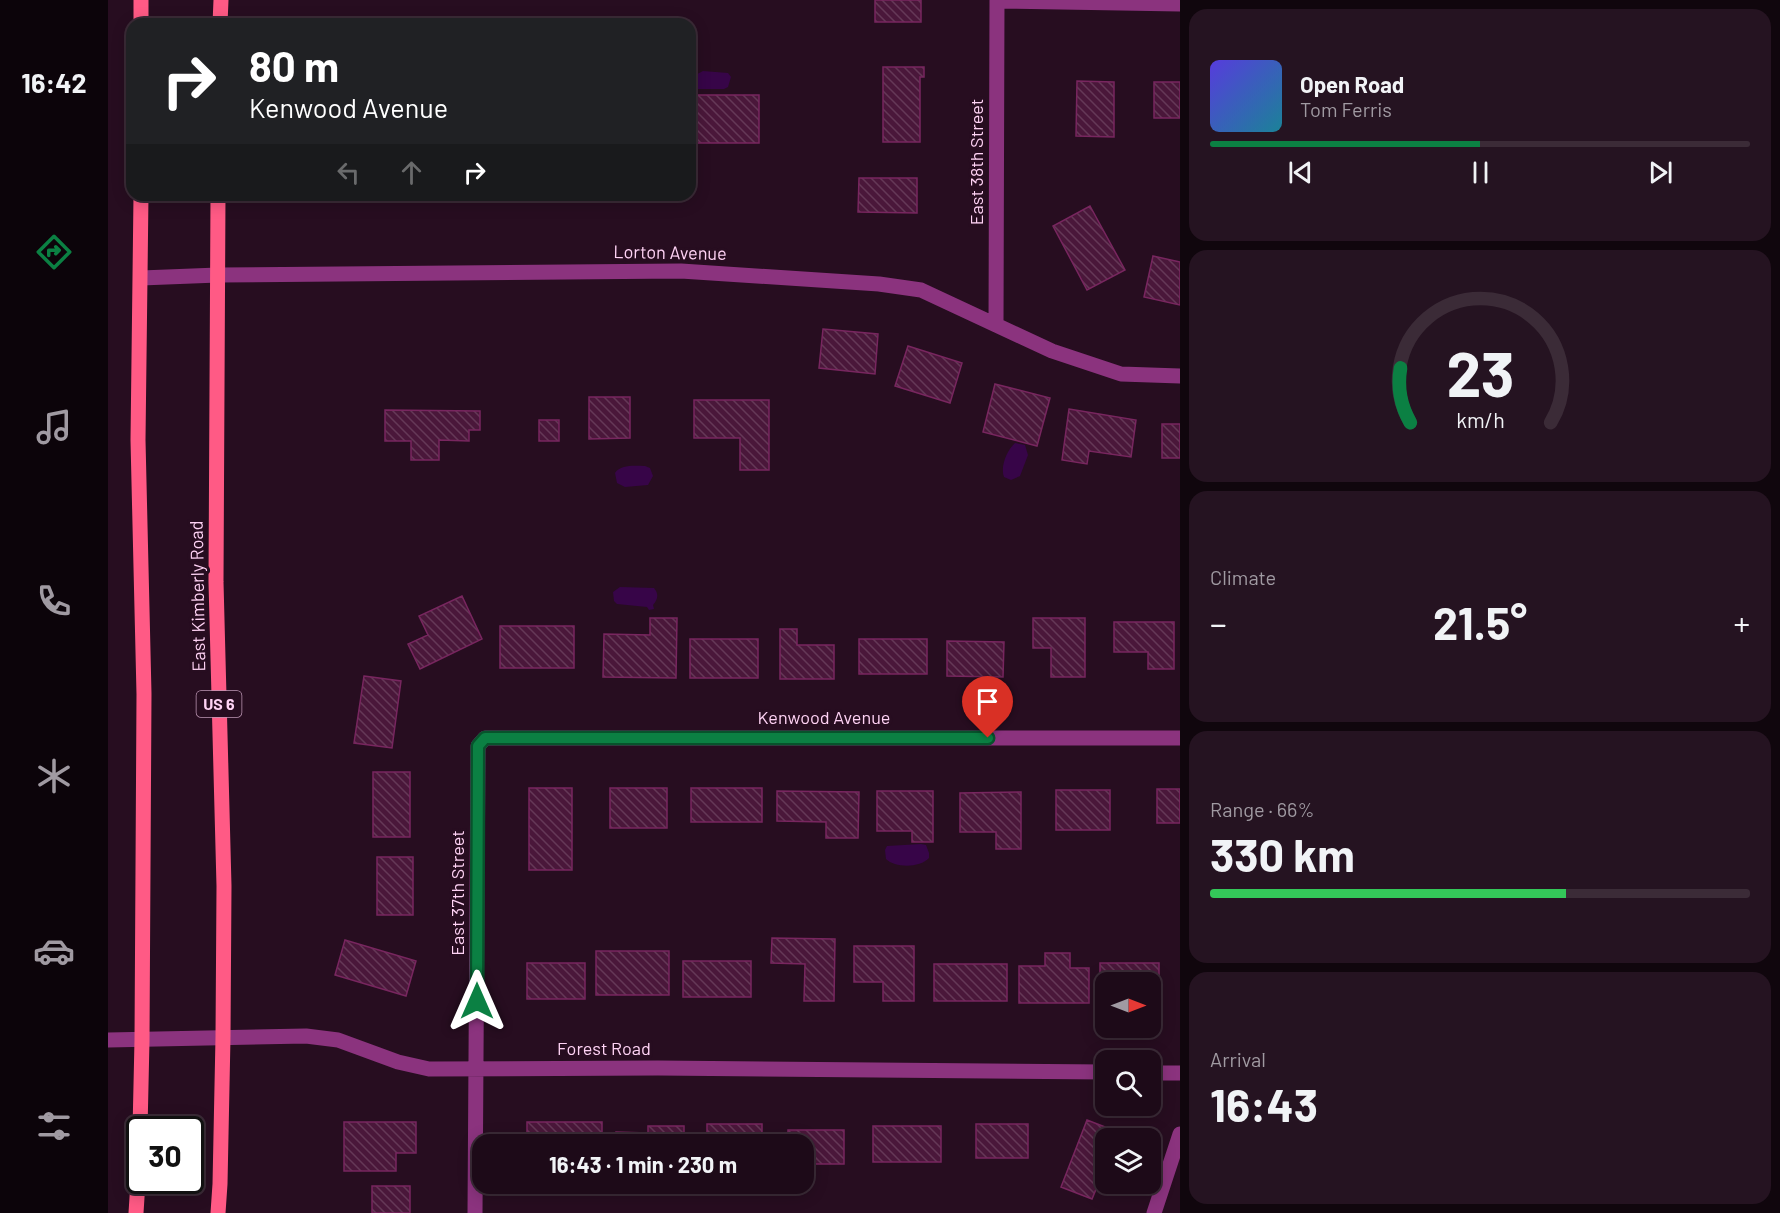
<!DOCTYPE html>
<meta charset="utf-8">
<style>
body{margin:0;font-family:Barlow,sans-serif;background:#251321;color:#f1f3f6;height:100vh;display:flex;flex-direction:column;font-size:22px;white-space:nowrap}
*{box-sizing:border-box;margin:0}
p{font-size:20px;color:#a09aa2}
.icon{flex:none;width:33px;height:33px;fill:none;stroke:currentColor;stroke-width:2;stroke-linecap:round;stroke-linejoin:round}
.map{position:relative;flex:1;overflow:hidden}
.panel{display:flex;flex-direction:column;gap:9px;padding:9px;background:#10060d;width:600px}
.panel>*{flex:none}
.hud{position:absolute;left:18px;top:18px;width:570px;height:183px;border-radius:18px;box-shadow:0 3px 15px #0003,0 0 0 2px #3b2b37;background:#202124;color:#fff;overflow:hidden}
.needle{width:39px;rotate:90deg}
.buttons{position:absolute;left:987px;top:972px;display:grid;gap:12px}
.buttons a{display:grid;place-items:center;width:66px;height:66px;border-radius:12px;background:#1d0a18;box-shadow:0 3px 15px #0003,0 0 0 2px #3b2b37;font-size:30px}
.speed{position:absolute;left:18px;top:1116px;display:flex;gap:12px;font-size:30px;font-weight:700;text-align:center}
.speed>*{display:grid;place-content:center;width:78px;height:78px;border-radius:50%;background:#1d0a18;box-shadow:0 3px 15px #0003,0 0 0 2px #3b2b37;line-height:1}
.speed .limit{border:3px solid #111;border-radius:9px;background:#fff;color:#111}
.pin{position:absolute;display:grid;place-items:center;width:51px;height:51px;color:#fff;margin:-62px -26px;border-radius:50% 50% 50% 0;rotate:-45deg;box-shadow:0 0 6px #0007}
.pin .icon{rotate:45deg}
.me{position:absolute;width:66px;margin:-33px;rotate:0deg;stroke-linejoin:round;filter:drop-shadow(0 0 4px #0008)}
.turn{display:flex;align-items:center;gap:21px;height:126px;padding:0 24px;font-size:27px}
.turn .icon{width:78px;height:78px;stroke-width:2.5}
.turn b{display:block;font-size:42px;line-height:51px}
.lanes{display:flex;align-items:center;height:57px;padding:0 24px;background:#0003;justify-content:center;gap:30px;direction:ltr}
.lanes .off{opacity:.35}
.big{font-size:45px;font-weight:700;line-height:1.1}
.panel .tile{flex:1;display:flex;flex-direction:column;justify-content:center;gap:9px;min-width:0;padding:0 21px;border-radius:18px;background:#251321}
.panel .dial{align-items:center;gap:0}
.dial svg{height:156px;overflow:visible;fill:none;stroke:#3b2b37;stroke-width:7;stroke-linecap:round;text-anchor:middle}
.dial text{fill:#f1f3f6;stroke:none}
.song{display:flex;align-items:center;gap:18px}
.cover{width:72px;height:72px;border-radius:9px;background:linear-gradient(135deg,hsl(250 70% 55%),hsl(190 70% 35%))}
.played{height:6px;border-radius:3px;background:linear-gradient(90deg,#0b8043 50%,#3b2b37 50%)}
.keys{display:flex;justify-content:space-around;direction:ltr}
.heat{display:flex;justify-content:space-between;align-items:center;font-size:33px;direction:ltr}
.charge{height:9px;border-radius:4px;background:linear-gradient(90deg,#34c759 66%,#3b2b37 0)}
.trip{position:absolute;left:364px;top:1134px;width:342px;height:60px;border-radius:18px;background:#1d0a18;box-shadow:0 3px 15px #0003,0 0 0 2px #3b2b37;font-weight:700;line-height:60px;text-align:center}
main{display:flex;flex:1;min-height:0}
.menu{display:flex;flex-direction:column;width:108px;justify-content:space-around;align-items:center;background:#0c040a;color:#a09aa2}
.menu .icon{width:42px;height:42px}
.menu .selected{color:#0b8043}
.menu b{font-size:27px;color:#f1f3f6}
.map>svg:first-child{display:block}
.water{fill:#370548}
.building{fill:url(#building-back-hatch);stroke:#78265f;stroke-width:1.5}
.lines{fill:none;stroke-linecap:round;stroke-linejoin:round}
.minor{stroke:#8b337e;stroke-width:15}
.major{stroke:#ff5a85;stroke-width:15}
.route-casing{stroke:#07532c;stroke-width:15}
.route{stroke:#0b8043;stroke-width:10}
.labels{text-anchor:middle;stroke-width:6;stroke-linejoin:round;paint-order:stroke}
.shield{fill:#270d20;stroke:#be98b5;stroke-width:1.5}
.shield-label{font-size:16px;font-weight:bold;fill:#ffd3f5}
.street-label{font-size:18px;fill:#ffd3f5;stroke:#270d20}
</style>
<main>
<nav class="menu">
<b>16:42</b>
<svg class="icon selected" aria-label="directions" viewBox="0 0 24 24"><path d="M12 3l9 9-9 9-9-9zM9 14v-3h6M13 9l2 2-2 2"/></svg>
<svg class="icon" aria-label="music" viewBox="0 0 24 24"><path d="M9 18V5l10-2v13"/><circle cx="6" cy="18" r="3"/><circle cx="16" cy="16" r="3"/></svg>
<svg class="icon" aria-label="phone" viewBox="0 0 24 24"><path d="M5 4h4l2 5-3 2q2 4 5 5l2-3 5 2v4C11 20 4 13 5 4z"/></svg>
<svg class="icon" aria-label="climate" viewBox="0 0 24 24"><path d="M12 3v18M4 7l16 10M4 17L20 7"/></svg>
<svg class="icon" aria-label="car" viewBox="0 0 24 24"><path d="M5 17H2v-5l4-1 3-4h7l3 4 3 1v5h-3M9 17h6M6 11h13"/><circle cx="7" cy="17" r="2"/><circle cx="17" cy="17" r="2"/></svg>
<svg class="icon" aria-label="filters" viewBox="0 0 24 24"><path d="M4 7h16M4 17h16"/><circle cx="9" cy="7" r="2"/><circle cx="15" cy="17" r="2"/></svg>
</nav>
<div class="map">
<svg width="1072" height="1213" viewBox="0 0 1072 1213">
<defs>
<pattern id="building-back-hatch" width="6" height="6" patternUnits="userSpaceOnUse" patternTransform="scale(1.5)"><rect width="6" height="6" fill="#4a173a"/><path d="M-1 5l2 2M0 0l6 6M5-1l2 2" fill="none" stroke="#653857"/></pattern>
</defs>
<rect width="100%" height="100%" fill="#270d20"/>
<path class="water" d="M 595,71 L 620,73 L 623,77 L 620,87 L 616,89 L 590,89 L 586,84 C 586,77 588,74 595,71 Z
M 907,443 L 917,445 L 920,455 L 912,476 L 903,480 L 896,477 C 892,467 899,450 907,443 Z
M 537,466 L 542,468 L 545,476 L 540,485 L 517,487 L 509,483 L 507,473 C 513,464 527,466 537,466 Z
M 512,587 L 546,588 C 551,594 550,599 545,605 L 546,609 L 541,610 L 539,607 L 509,604 L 506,601 L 505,592 Z
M 813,844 L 818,845 L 821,853 L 821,858 C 812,868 787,868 778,859 L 777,850 L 779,846 Z"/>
<path class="building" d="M 767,0 L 813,0 L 813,22 L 767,22 Z
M 775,67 L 816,67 L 816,77 L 812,77 L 812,142 L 775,142 Z
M 969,81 L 1006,82 L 1006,137 L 968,136 Z
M 1046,82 L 1072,82 L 1072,118 L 1046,118 Z
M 582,95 L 651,95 L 651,143 L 582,143 Z
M 751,178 L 809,178 L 809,213 L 750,212 Z
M 982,206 L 1017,270 L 979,290 L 945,226 Z
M 1045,256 L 1072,262 L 1072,305 L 1036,297 Z
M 715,329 L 770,334 L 767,374 L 711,368 Z
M 800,346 L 854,363 L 842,403 L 787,386 Z
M 887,384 L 942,398 L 929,446 L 875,432 Z
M 481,397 L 522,397 L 522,438 L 481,439 Z
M 586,400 L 661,400 L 661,470 L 632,470 L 632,438 L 586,438 Z
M 961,409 L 1028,420 L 1023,457 L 981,451 L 979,464 L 954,460 Z
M 277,410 L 372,411 L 372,430 L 361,430 L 361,441 L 331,440 L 331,460 L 303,460 L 303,441 L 277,441 Z
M 431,420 L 451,420 L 451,441 L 431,441 Z
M 1054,424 L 1072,424 L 1072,458 L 1054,458 Z
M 354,596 L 374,639 L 312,669 L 300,644 L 320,635 L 311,616 Z
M 542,618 L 569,618 L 568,678 L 495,677 L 496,634 L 542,635 Z
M 925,618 L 977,618 L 977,677 L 943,677 L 943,648 L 925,648 Z
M 1006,622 L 1066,622 L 1066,669 L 1040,669 L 1040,652 L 1006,652 Z
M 392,626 L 466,626 L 466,668 L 392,668 Z
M 672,629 L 689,629 L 689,645 L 726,645 L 726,679 L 672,679 Z
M 582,639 L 650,639 L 650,678 L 582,678 Z
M 751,639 L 819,639 L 819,674 L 751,674 Z
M 839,641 L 896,642 L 895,677 L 839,676 Z
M 256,676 L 293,681 L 284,748 L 246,743 Z
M 265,772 L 302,772 L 302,837 L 265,837 Z
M 421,788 L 464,788 L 464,870 L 421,870 Z
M 502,788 L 559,788 L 559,828 L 502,828 Z
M 583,788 L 654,788 L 654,822 L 583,822 Z
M 1049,789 L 1072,789 L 1072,823 L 1049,823 Z
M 948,790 L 1002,790 L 1002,830 L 948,830 Z
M 669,791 L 751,792 L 750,838 L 718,838 L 718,822 L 669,821 Z
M 769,791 L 825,791 L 825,842 L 804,842 L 804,831 L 769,831 Z
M 913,792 L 913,849 L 888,849 L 888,832 L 852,832 L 852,793 Z
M 269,857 L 305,857 L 305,915 L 269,915 Z
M 664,938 L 727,939 L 726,1001 L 696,1001 L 697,964 L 663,963 Z
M 237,940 L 308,961 L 298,996 L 227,975 Z
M 746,946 L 806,946 L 806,1001 L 775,1001 L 775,982 L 746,982 Z
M 488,951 L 561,951 L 561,995 L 488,995 Z
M 937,953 L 962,953 L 962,968 L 981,968 L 981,1003 L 911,1003 L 911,966 L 937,966 Z
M 575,961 L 643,961 L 643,997 L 575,997 Z
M 419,963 L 477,963 L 477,999 L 419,999 Z
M 992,963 L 1051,963 L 1051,1002 L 1042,1002 L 1042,982 L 998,982 L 998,1002 L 992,1002 Z
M 826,964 L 899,964 L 899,1001 L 826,1001 Z
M 979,1120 L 1010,1132 L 1008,1138 L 998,1138 L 998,1165 L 984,1199 L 953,1187 Z
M 236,1122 L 308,1122 L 308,1153 L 288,1153 L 288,1171 L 236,1171 Z
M 419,1122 L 494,1122 L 494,1144 L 419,1144 Z
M 599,1124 L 654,1124 L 654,1144 L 599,1144 Z
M 868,1124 L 920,1124 L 920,1158 L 868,1158 Z
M 540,1126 L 576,1126 L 576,1144 L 508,1144 L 508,1132 L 540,1133 Z
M 765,1126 L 833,1126 L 833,1162 L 765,1162 Z
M 680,1130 L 736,1130 L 736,1164 L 696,1164 L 696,1144 L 680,1144 Z
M 264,1186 L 302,1186 L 302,1213 L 264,1213 Z"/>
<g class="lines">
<path class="minor" d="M 889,1 L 1072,4
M 33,278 L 110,275 L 573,271 L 771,284 L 813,290 L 944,351 L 1013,374 L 1072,376
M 888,325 L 889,0
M 0,1040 L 198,1036 L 230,1040 L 290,1062 L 321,1069 L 550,1068 L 998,1072
M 1042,1073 L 1072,1073
M 367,1213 L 370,746 L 377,738 L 1072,738
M 1046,1213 L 1072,1134"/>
<path class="major" d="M 33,24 L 33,0
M 112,24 L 113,0
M 32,1130 L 34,1040 L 36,694 L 30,440 L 33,195
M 28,1213 L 32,1151
M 110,1213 L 112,1184 L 115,1037 L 116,886 L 108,582 L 110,195"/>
</g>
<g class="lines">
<g class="route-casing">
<path id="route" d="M 369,1001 L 370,746 L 377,738 L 880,738"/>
</g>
<use href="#route" class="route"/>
</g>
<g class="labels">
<rect class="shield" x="88.5" y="691" width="45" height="26" rx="4.5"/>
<g class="shield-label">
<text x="111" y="710">US 6</text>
</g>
<g class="street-label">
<text transform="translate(869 162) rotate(-90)" y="6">East 38th Street</text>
<text transform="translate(562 253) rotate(1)" y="6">Lorton Avenue</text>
<text transform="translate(90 596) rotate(-91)" y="6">East Kimberly Road</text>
<text x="716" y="724">Kenwood Avenue</text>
<text transform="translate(350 893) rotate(-90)" y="6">East 37th Street</text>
<text x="496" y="1055">Forest Road</text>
</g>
</g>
</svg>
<div class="buttons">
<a><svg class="needle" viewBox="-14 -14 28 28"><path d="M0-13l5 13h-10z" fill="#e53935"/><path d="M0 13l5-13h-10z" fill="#a09aa2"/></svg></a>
<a><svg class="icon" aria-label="search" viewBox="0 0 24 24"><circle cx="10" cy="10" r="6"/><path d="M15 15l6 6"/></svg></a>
<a><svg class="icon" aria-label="layers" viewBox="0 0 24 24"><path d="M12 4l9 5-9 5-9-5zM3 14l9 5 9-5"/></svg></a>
</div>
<div class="speed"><div class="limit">30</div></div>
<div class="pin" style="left:880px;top:738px;background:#d93025"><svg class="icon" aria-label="arrive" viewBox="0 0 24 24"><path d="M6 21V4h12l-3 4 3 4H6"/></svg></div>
<svg class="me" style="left:369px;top:1001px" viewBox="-20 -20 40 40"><path d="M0-17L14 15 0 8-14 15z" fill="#0b8043" stroke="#fff" stroke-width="4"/></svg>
<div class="trip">16:43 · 1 min · 230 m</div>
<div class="hud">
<div class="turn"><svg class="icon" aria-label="right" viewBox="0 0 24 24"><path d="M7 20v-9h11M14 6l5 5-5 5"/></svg><div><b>80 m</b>Kenwood Avenue</div></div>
<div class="lanes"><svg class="icon off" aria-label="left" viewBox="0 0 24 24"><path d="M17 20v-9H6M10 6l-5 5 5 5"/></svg><svg class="icon off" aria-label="ahead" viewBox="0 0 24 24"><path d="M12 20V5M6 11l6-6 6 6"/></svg><svg class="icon" aria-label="right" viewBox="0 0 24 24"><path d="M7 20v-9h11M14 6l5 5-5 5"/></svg></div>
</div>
</div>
<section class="panel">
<div class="tile">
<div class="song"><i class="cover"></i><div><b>Open Road</b><p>Tom Ferris</p></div></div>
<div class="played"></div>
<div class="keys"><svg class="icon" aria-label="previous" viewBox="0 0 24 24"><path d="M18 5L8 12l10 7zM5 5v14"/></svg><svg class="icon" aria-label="pause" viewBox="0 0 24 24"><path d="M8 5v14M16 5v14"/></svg><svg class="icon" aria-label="next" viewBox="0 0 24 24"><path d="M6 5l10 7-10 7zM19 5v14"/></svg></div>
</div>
<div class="tile dial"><svg viewBox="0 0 100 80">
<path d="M14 69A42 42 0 1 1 86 69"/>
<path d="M14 69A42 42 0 0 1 9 41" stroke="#0b8043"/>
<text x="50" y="56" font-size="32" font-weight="700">23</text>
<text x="50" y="72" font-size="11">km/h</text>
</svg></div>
<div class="tile"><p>Climate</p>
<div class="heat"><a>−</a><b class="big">21.5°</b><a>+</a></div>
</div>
<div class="tile"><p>Range · 66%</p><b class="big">330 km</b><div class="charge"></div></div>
<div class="tile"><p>Arrival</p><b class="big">16:43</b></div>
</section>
</main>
